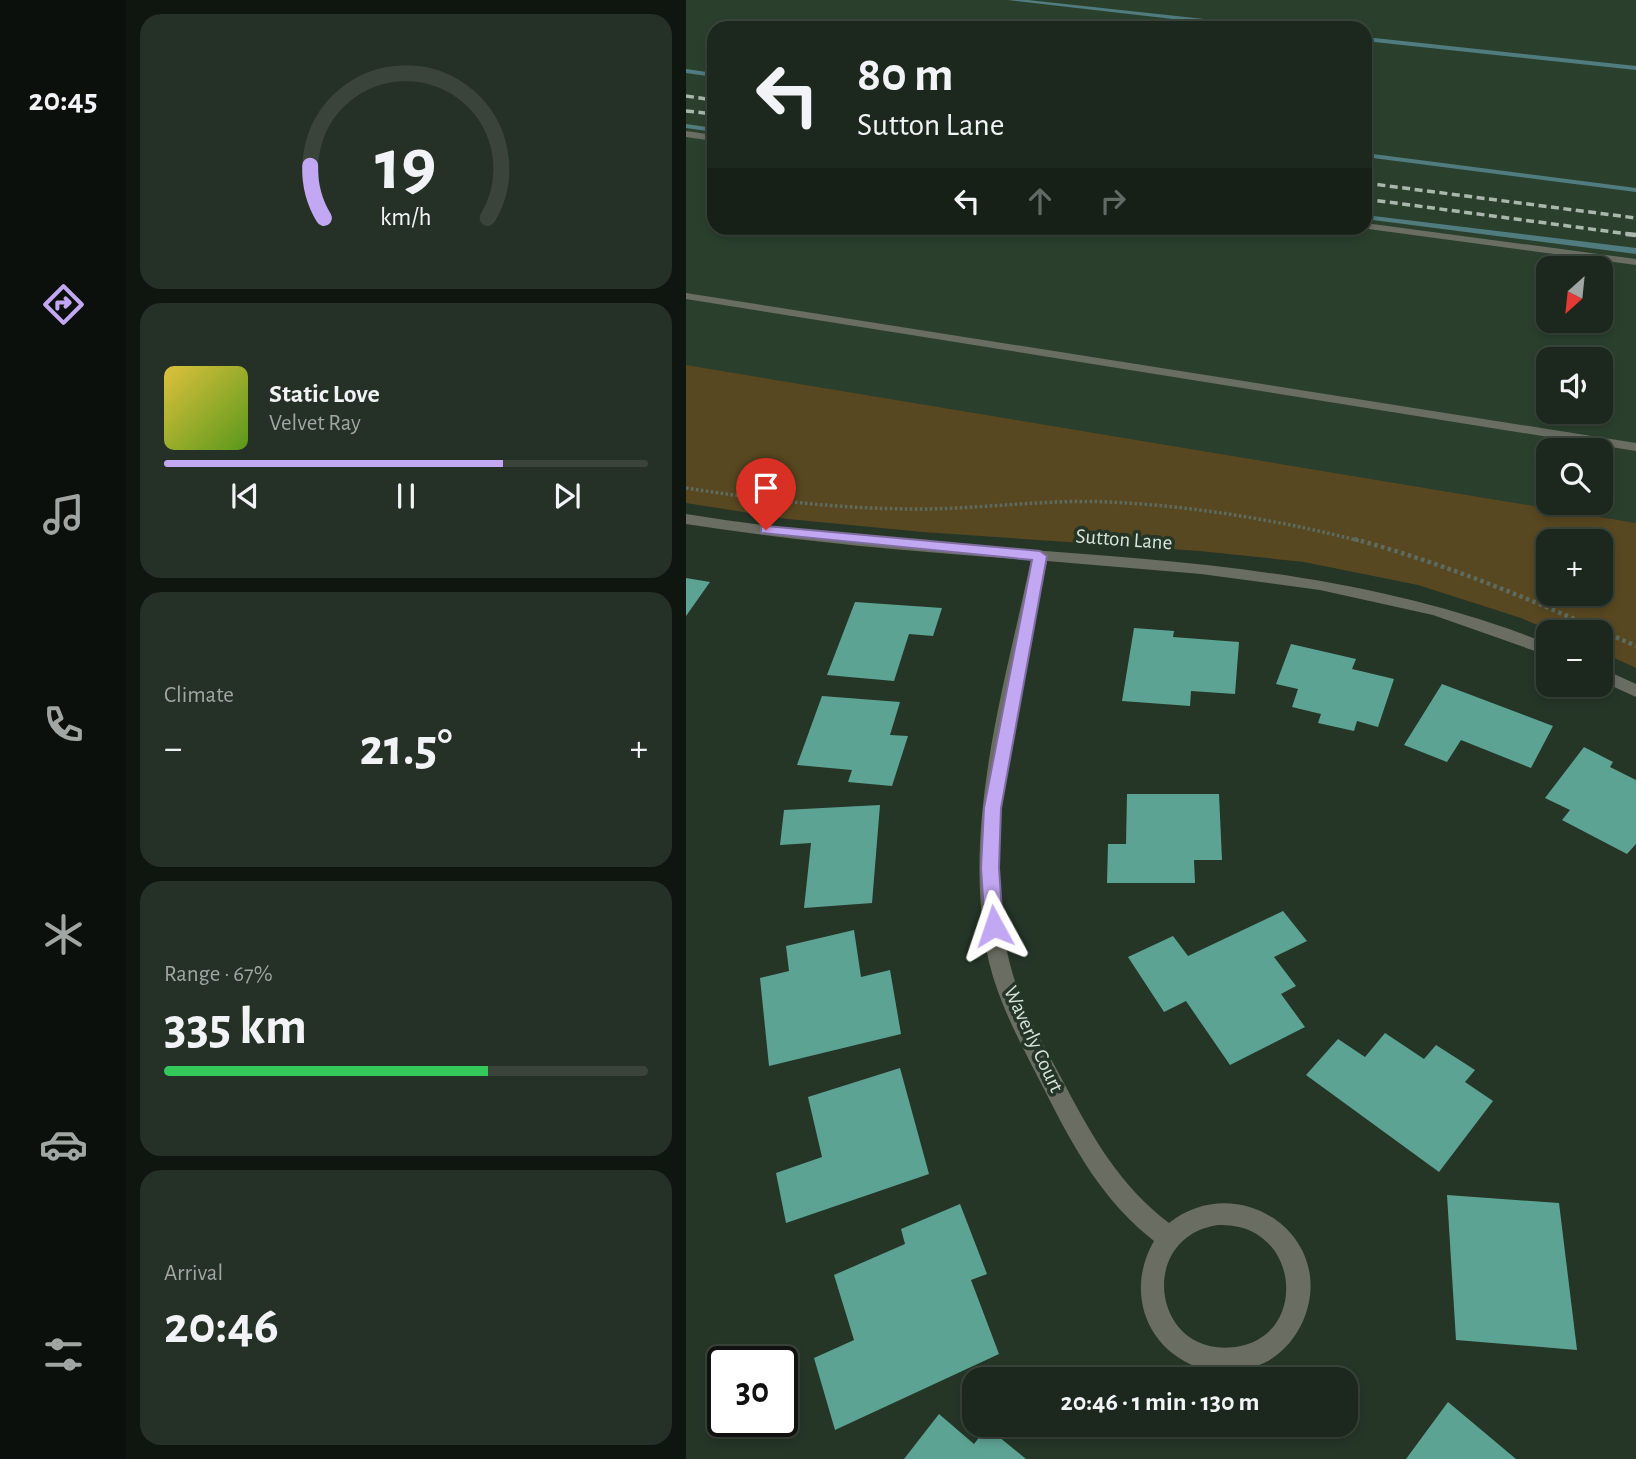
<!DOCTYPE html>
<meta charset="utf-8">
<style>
body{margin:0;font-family:"Alegreya Sans",sans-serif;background:#253026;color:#f1f3f6;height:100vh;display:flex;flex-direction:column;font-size:26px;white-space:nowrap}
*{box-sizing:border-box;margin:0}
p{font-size:23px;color:#a0a6a4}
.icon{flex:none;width:38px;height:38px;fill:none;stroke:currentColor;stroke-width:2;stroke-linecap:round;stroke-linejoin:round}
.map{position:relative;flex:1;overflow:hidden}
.sheet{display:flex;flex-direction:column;gap:14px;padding:14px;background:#0f1610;width:560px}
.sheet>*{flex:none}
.top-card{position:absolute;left:21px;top:21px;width:665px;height:214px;border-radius:21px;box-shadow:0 4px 10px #0003,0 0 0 2px #3a443b;background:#1c281d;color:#f1f3f6;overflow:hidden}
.needle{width:46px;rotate:207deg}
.buttons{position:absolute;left:850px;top:256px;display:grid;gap:14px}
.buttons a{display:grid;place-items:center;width:77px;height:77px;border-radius:14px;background:#1c281d;box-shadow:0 4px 10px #0003,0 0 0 2px #3a443b;font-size:35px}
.speed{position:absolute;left:21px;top:1346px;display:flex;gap:14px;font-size:35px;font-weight:700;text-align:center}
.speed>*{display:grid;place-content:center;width:91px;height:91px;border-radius:50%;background:#1c281d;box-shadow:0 4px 10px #0003,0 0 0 2px #3a443b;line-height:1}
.speed .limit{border:4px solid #111;border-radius:10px;background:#fff;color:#111}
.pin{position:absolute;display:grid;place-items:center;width:60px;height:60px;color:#fff;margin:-72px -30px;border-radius:50% 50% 50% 0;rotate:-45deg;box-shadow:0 0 7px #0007}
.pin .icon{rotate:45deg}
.me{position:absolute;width:77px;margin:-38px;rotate:355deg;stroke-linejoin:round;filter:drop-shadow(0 0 5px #0008)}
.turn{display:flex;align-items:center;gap:24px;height:147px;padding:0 35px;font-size:32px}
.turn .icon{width:91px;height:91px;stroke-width:2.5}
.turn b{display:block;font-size:49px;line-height:60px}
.lanes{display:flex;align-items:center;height:66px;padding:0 35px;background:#0003;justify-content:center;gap:35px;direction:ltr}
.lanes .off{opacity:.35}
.big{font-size:52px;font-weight:600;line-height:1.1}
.sheet .card{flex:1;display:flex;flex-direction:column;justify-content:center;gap:10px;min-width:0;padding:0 24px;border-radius:21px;background:#253026}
.sheet .dial{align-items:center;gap:0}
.dial svg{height:182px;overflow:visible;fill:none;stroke:#3a443b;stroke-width:7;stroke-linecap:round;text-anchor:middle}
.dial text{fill:#f1f3f6;stroke:none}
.song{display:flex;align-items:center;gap:21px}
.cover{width:84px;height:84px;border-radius:10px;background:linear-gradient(135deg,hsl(50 70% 55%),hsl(90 70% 35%))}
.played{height:7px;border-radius:4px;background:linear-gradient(90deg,#c2a8f2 70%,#3a443b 70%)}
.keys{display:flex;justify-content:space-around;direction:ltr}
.heat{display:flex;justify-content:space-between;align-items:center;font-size:38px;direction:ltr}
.charge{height:10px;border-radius:5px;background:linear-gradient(90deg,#34c759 67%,#3a443b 0)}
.trip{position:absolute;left:276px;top:1367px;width:396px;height:70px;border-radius:21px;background:#1c281d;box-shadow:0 4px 10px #0003,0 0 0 2px #3a443b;font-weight:600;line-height:70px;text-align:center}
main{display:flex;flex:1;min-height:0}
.dock{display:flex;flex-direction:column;width:126px;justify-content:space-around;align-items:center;background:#0b100c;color:#a0a6a4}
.dock .icon{width:49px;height:49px}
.dock .on{color:#c2a8f2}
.dock b{font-size:32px;color:#f1f3f6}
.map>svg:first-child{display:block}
.built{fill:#2a402d;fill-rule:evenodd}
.green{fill:#584821;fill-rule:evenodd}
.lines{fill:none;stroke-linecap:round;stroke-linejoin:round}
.stream{fill:#507c7f;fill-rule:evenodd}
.building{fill:#5da394}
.path-far1{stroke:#5d6c5f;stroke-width:3.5;stroke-dasharray:2.5 2.5;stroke-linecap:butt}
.path{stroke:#5d6c5f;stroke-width:4.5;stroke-dasharray:3.5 3.5;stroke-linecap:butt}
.lane{fill:#6a6d62;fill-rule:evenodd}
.street{fill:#6a6d62;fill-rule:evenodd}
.rail-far1{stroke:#aab7ac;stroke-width:3.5;stroke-dasharray:8 4.5;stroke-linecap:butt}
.rail{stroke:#aab7ac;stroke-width:4.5;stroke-dasharray:10 5;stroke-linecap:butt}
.route{fill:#c2a8f2;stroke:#7e6d9d;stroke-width:2}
.labels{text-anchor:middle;stroke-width:7;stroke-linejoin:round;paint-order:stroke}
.street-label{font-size:21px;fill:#d9e4da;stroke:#253627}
</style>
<main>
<nav class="dock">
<b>20:45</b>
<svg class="icon on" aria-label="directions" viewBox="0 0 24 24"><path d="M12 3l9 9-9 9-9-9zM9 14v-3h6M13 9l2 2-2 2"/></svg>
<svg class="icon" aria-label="music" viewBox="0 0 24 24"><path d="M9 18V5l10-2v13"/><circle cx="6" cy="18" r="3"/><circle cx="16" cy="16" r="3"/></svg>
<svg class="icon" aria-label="phone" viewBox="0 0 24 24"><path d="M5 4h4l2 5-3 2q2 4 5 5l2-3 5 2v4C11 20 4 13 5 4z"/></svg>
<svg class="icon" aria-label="climate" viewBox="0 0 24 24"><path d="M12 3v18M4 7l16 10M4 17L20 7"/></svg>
<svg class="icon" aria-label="car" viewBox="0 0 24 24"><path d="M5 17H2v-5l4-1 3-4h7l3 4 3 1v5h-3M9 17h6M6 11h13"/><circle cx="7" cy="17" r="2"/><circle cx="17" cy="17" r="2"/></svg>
<svg class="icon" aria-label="filters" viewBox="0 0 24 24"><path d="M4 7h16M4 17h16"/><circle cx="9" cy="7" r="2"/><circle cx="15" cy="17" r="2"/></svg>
</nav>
<section class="sheet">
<div class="card dial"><svg viewBox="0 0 100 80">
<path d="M14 69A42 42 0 1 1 86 69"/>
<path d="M14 69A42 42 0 0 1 8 46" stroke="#c2a8f2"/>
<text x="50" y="56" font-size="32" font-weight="700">19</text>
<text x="50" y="72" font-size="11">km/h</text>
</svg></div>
<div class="card">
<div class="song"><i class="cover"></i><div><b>Static Love</b><p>Velvet Ray</p></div></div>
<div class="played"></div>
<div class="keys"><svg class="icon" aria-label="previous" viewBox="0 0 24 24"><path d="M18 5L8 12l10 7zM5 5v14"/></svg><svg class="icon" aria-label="pause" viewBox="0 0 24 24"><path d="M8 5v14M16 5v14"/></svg><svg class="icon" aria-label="next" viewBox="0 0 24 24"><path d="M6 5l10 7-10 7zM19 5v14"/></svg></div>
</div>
<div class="card"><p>Climate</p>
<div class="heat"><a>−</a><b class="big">21.5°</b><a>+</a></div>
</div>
<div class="card"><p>Range · 67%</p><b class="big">335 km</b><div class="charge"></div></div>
<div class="card"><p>Arrival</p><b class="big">20:46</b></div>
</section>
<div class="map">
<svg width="950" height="1459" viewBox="0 0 950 1459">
<rect width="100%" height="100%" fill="#253627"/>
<path class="built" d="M 0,0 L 950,0 L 950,523 L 0,365 ZM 28,28 L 679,28 L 679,228 L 28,228 ZM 863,268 L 915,268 L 915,320 L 863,320 ZM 863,359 L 915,359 L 915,411 L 863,411 ZM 863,450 L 915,450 L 915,502 L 863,502 Z"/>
<path class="green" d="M 0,365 L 950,523 L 950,668 L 915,652 L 915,632 L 867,632 L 835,618 L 732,585 L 618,562 L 514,551 L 237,532 L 102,519 L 0,503 ZM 863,541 L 915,541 L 915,593 L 863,593 Z"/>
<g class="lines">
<path class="stream" d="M 322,0 L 342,0 L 583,26 L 586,28 L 565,28 Z
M 679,37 L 950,66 L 950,70 L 679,41 Z
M 0,69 L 28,73 L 28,77 L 0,73 Z
M 0,124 L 28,128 L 28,132 L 0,128 Z
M 679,153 L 950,188 L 950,192 L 679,157 Z
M 679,215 L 950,248 L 950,254 L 679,219 Z"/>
</g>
<path class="building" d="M 0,578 L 24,582 L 0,616 Z
M 169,602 L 256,608 L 247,636 L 223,634 L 208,681 L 141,675 Z
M 448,628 L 488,631 L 487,637 L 553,642 L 549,694 L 505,691 L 504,706 L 436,701 Z
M 605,644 L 670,659 L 666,669 L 708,679 L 692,727 L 671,721 L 668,731 L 632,723 L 635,714 L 606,707 L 612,689 L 590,684 Z
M 756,684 L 867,726 L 845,768 L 775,740 L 761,762 L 718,745 Z
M 136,696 L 214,702 L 204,735 L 222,736 L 206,786 L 162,782 L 166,770 L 111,765 Z
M 898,747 L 927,762 L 924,767 L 950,780 L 950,844 L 941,854 L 876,820 L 884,810 L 859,798 Z
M 441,794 L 533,794 L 536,860 L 508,860 L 509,883 L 421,883 L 422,844 L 440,844 Z
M 194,805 L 186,903 L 118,908 L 125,843 L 94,845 L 98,810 Z
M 597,911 L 621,941 L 588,957 L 610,986 L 595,994 L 619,1027 L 544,1065 L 500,1001 L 478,1012 L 442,957 L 487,936 L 502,956 Z
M 168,930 L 175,977 L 204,970 L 215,1034 L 83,1066 L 74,978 L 103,971 L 100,946 Z
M 699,1033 L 738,1059 L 750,1045 L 789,1070 L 779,1082 L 807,1101 L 753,1172 L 620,1075 L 652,1039 L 679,1057 Z
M 214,1068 L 243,1174 L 100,1223 L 90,1173 L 136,1157 L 122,1097 Z
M 761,1195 L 873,1203 L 891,1350 L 770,1340 Z
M 274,1204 L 301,1274 L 285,1280 L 313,1354 L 149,1430 L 128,1358 L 168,1340 L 148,1275 L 219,1244 L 215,1229 Z
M 762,1402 L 830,1459 L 720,1459 Z
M 253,1414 L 288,1444 L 301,1427 L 340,1459 L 218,1459 Z"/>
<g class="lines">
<path class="path-far1" d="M 0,488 C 77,500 154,509 232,509 C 296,509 360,499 423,502 C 508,506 592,520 674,541"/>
<path class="path" d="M 668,539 C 765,565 858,605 950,646"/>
<path class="lane" d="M 0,131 L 28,135 L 28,141 L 0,137 Z
M 679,223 L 950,259 L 950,265 L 675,228 L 679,228 Z
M 0,293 L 950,443 L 950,451 L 0,299 Z"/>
<path class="street" d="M 0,514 C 100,530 200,539 301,547 C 495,561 679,571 863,644 L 863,656 L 747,615 L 634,590 L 515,574 L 361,561 C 335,690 289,845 327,975 C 339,1014 360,1049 379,1085 C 407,1138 434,1186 483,1223 C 553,1168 653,1237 617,1321 C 609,1339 596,1354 578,1363 C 556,1373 534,1376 511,1367 C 458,1347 440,1289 468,1241 C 417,1201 389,1150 360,1093 C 339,1051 314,1008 303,962 C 274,830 318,689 345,560 C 230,552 115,542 0,524 ZM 532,1225 C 614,1221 625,1337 549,1347 C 466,1358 450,1237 532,1225 Z
M 915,668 L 950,684 L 950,697 L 915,681 Z"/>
<path class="rail-far1" d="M 0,96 L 28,100
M 0,111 L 28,114
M 679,183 L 950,218
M 679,199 L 950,235"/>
<path class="rail" d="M 940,234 L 950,235"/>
</g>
<path class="route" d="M 80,526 L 354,551 L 361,556 L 315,808 L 313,868 L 317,926 L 314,931 L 308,933 L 302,931 L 299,926 L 295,868 L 298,808 L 346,560 L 75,533 L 75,527 Z"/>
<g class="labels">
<g class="street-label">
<text transform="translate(438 539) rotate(4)" y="7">Sutton Lane</text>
<text transform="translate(348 1039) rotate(65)" y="7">Waverly Court</text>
</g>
</g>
</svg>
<div class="buttons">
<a><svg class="needle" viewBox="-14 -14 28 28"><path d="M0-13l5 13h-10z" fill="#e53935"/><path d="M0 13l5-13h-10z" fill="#a0a6a4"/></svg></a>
<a><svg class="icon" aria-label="sound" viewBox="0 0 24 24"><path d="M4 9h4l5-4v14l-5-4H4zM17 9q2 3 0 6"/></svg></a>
<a><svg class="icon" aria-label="search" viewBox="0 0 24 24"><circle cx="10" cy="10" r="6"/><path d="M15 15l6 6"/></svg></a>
<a>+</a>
<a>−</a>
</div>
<div class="speed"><div class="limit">30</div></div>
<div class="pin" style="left:80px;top:530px;background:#d93025"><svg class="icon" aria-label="arrive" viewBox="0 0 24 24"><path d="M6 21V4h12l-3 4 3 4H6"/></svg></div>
<svg class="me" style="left:308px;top:926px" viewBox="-20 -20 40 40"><path d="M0-17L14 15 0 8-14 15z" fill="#c2a8f2" stroke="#fff" stroke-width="4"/></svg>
<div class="trip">20:46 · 1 min · 130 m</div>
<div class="top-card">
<div class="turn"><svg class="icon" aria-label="left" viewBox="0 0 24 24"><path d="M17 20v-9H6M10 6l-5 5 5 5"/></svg><div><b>80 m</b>Sutton Lane</div></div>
<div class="lanes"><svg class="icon" aria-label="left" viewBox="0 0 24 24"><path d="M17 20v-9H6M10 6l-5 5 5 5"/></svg><svg class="icon off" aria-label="ahead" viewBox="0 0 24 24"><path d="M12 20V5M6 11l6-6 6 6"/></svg><svg class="icon off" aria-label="right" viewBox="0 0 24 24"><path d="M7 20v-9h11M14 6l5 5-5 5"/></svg></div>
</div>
</div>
</main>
